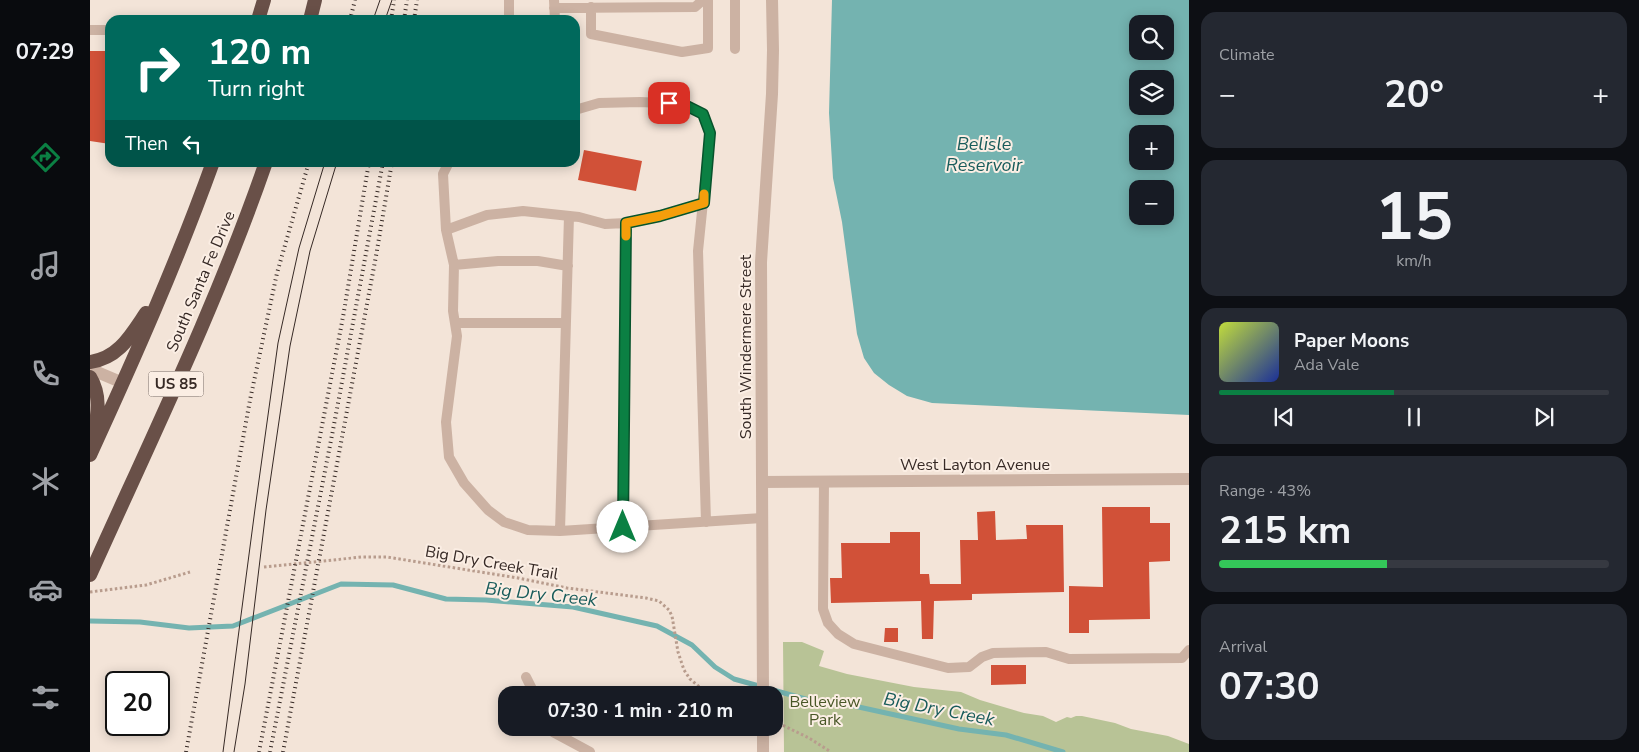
<!DOCTYPE html>
<meta charset="utf-8">
<style>
body{margin:0;font-family:"Nunito Sans",sans-serif;background:#242831;color:#f1f3f6;height:100vh;display:flex;flex-direction:column;font-size:19px;white-space:nowrap}
*{box-sizing:border-box;margin:0}
p{font-size:16px;color:#9ea1a6}
.icon{flex:none;width:28px;height:28px;fill:none;stroke:currentColor;stroke-width:2;stroke-linecap:round;stroke-linejoin:round}
.map{position:relative;flex:1;overflow:hidden}
.sheet{display:flex;flex-direction:column;gap:12px;padding:12px;background:#0d0f14;width:450px}
.sheet>*{flex:none}
.guide{position:absolute;left:15px;top:15px;width:475px;height:152px;border-radius:15px;box-shadow:0 2px 12px #0003;background:#00695c;color:#fff;overflow:hidden}
.buttons{position:absolute;left:1039px;top:15px;display:grid;gap:10px}
.buttons a{display:grid;place-items:center;width:45px;height:45px;border-radius:10px;background:#171b24;box-shadow:0 2px 12px #0003;font-size:25px}
.speed{position:absolute;left:15px;top:671px;display:flex;gap:10px;font-size:25px;font-weight:700;text-align:center}
.speed>*{display:grid;place-content:center;width:65px;height:65px;border-radius:50%;background:#171b24;box-shadow:0 2px 12px #0003;line-height:1}
.speed .limit{border:2px solid #111;border-radius:8px;background:#fff;color:#111}
.pin{position:absolute;display:grid;place-items:center;width:42px;height:42px;color:#fff;margin:-21px;border-radius:10px;box-shadow:0 2px 8px #0006}
.me{position:absolute;width:55px;margin:-28px;rotate:0deg;stroke-linejoin:round;filter:drop-shadow(0 0 4px #0008)}
.turn{display:flex;align-items:center;gap:18px;height:105px;padding:0 20px;font-size:22px}
.turn .icon{width:65px;height:65px;stroke-width:2.5}
.turn b{display:block;font-size:35px;line-height:42px}
.then{display:flex;align-items:center;height:48px;padding:0 20px;background:#0003;gap:10px;font-size:19px}
.big{font-size:38px;font-weight:700;line-height:1.1}
.sheet .tile{flex:1;display:flex;flex-direction:column;justify-content:center;gap:8px;min-width:0;padding:0 18px;border-radius:15px;background:#242831}
.sheet .dial{align-items:center;gap:0}
.dial b{font-size:65px;line-height:1}
.song{display:flex;align-items:center;gap:15px}
.cover{width:60px;height:60px;border-radius:8px;background:linear-gradient(135deg,hsl(70 70% 55%),hsl(230 70% 35%))}
.played{height:5px;border-radius:2px;background:linear-gradient(90deg,#0b8043 45%,#363941 45%)}
.keys{display:flex;justify-content:space-around;direction:ltr}
.heat{display:flex;justify-content:space-between;align-items:center;font-size:28px;direction:ltr}
.charge{height:8px;border-radius:4px;background:linear-gradient(90deg,#34c759 43%,#363941 0)}
.trip{position:absolute;left:408px;top:686px;width:285px;height:50px;border-radius:15px;background:#171b24;box-shadow:0 2px 12px #0003;font-weight:700;line-height:50px;text-align:center}
main{display:flex;flex:1;min-height:0}
.menu{display:flex;flex-direction:column;width:90px;justify-content:space-around;align-items:center;background:#090b0e;color:#9ea1a6}
.menu .icon{width:35px;height:35px}
.menu .selected{color:#0b8043}
.menu b{font-size:22px;color:#f1f3f6}
.map>svg:first-child{display:block}
.green{fill:#b8c396}
.water{fill:#74b3b0;fill-rule:evenodd}
.lines{fill:none;stroke-linecap:round;stroke-linejoin:round}
.stream{stroke:#74b3b0;stroke-width:5}
.building{fill:#d15138}
.path{stroke:#b89c8d;stroke-width:3;stroke-dasharray:2.5 2.5;stroke-linecap:butt}
.service{stroke:#ccb2a3;stroke-width:10}
.minor{stroke:#ccb2a3;stroke-width:12}
.tertiary{stroke:#ccb2a3;stroke-width:12}
.trunk{stroke:#695048;stroke-width:14}
.tram{stroke:#362925;stroke-width:1}
.rail{stroke:#362925;stroke-width:4;stroke-dasharray:1 4;stroke-linecap:butt}
.route-casing{stroke:#07532c;stroke-width:12}
.route{stroke:#0b8043;stroke-width:9}
.slow{stroke:#f59e0b;stroke-width:9}
.labels{text-anchor:middle;stroke-width:4;stroke-linejoin:round;paint-order:stroke}
.shield{fill:#fbeee4;stroke:#71645e;stroke-width:1}
.shield-label{font-size:15px;font-weight:bold;fill:#362925}
.street-label{font-size:16px;fill:#362925;stroke:#fbeee4}
.park-label{font-size:16px;fill:#495727;stroke:#fbeee4}
.water-label{font-size:18px;font-style:italic;fill:#175b5a;stroke:#fbeee4}
</style>
<main>
<nav class="menu">
<b>07:29</b>
<svg class="icon selected" aria-label="directions" viewBox="0 0 24 24"><path d="M12 3l9 9-9 9-9-9zM9 14v-3h6M13 9l2 2-2 2"/></svg>
<svg class="icon" aria-label="music" viewBox="0 0 24 24"><path d="M9 18V5l10-2v13"/><circle cx="6" cy="18" r="3"/><circle cx="16" cy="16" r="3"/></svg>
<svg class="icon" aria-label="phone" viewBox="0 0 24 24"><path d="M5 4h4l2 5-3 2q2 4 5 5l2-3 5 2v4C11 20 4 13 5 4z"/></svg>
<svg class="icon" aria-label="climate" viewBox="0 0 24 24"><path d="M12 3v18M4 7l16 10M4 17L20 7"/></svg>
<svg class="icon" aria-label="car" viewBox="0 0 24 24"><path d="M5 17H2v-5l4-1 3-4h7l3 4 3 1v5h-3M9 17h6M6 11h13"/><circle cx="7" cy="17" r="2"/><circle cx="17" cy="17" r="2"/></svg>
<svg class="icon" aria-label="filters" viewBox="0 0 24 24"><path d="M4 7h16M4 17h16"/><circle cx="9" cy="7" r="2"/><circle cx="15" cy="17" r="2"/></svg>
</nav>
<div class="map">
<svg width="1099" height="752" viewBox="0 0 1099 752">
<rect width="100%" height="100%" fill="#f3e4d8"/>
<path class="green" d="M 712,642 L 734,651 L 729,666 L 757,674 L 824,687 L 871,692 L 890,700 L 934,713 L 953,716 L 966,722 L 977,717 L 981,718 L 986,716 L 992,716 L 1025,723 L 1041,729 L 1078,736 L 1099,744 L 1099,752 L 694,752 L 693,642 Z"/>
<path class="water" d="M 742,0 L 1099,0 L 1099,415 L 842,403 L 817,396 L 799,385 L 784,373 L 774,358 L 767,334 L 752,222 L 743,178 L 739,113 ZM 1048,24 L 1075,24 L 1075,51 L 1048,51 ZM 1048,79 L 1075,79 L 1075,106 L 1048,106 ZM 1048,134 L 1075,134 L 1075,161 L 1048,161 ZM 1048,189 L 1075,189 L 1075,216 L 1048,216 Z"/>
<g class="lines">
<path class="stream" d="M 0,621 L 50,622 L 99,628 L 143,626 L 251,584 L 303,585 L 356,599 L 396,600 L 483,607 L 567,626 L 602,645 L 625,667 L 644,679 L 730,703 L 755,704 L 869,729 L 916,735 L 973,752"/>
</g>
<path class="building" d="M 0,51 L 20,51 L 20,144 L 0,141 Z
M 494,150 L 552,161 L 546,191 L 488,180 Z
M 1012,507 L 1060,507 L 1060,523 L 1080,523 L 1080,561 L 1059,562 L 1060,619 L 999,620 L 999,633 L 979,633 L 979,586 L 1013,587 Z
M 905,511 L 906,540 L 937,539 L 936,525 L 973,525 L 974,592 L 882,594 L 882,600 L 844,601 L 843,639 L 832,639 L 831,601 L 741,603 L 740,578 L 752,578 L 751,543 L 800,543 L 800,532 L 830,532 L 830,574 L 839,574 L 840,584 L 871,584 L 870,540 L 888,540 L 887,512 Z
M 795,628 L 808,628 L 808,642 L 794,642 Z
M 901,665 L 936,665 L 936,684 L 901,685 Z"/>
<g class="lines">
<path class="path" d="M 174,567 L 272,557 L 297,557 L 428,578 L 477,588 L 556,598 L 569,601 L 579,610 L 582,616 L 588,652 L 594,670 L 600,679 L 613,690 L 623,695
M 0,592 L 56,585 L 100,572
M 684,721 L 719,738 L 741,752"/>
<path class="service" d="M 464,0 L 465,20
M 645,0 L 645,49
M 501,7 L 501,34 L 592,52 L 618,48 L 618,0
M 464,8 L 605,7 L 613,0
M 419,20 L 419,0
M 0,30 L 20,30
M 485,110 L 509,103 L 550,102 L 593,104 L 613,114 L 620,133 L 608,251 L 616,522
M 359,162 L 353,174 L 356,230 L 364,265 L 363,311 L 367,336 L 356,422 L 359,457 L 374,483 L 398,510 L 414,522 L 438,530 L 470,531 L 672,518
M 356,230 L 397,215 L 433,211 L 489,217 L 515,224 L 536,223 L 570,216 L 614,203
M 364,265 L 408,261 L 448,261 L 478,266
M 365,323 L 476,323
M 734,481 L 733,609 L 738,623 L 748,634 L 764,644 L 858,668 L 879,667 L 892,657 L 903,653 L 956,652 L 979,659 L 1092,658 L 1099,650
M 533,527 L 536,223
M 470,531 L 479,216
M 436,677 L 445,695
M 461,728 L 463,732 L 500,752"/>
<path class="minor" d="M 0,369 L 33,383
M 672,482 L 1099,479"/>
<path class="tertiary" d="M 673,695 L 671,262 L 682,94 L 683,50 L 682,0
M 673,728 L 673,752"/>
<path class="trunk" d="M 168,20 L 174,0
M 220,20 L 225,0
M 0,362 C 29,358 41,335 56,313
M 0,377 C 11,395 8,414 4,434
M 0,455 C 44,359 87,262 123,162
M 0,575 C 61,439 127,304 176,162"/>
<path class="tram" d="M 283,20 L 290,0
M 295,20 L 302,0
M 133,752 L 165,509 L 188,343 L 209,248 L 235,162
M 144,752 L 155,684 L 176,510 L 200,346 L 220,251 L 247,162"/>
<path class="rail" d="M 260,20 L 265,0
M 301,20 L 304,0
M 314,20 L 317,0
M 324,20 L 327,0
M 96,752 L 160,400 L 187,273 L 219,162
M 169,752 L 253,317 L 279,162
M 180,752 L 243,430 L 293,162
M 193,752 L 286,256 L 302,162"/>
</g>
<g class="lines">
<g class="route-casing">
<path id="route" d="M 533,527 L 536,223 L 570,216 L 614,203 L 620,133 L 613,114 L 593,104 L 579,103"/>
</g>
<use href="#route" class="route"/>
<path class="slow" d="M 536,236 L 536,223 L 570,216 L 614,203 L 614,194"/>
</g>
<g class="labels">
<rect class="shield" x="58.5" y="371.5" width="55" height="25" rx="4"/>
<g class="shield-label">
<text x="86" y="389">US 85</text>
</g>
<g class="street-label">
<text transform="translate(110 281) rotate(-67)" y="6">South Santa Fe Drive</text>
<text transform="translate(655 347) rotate(-90)" y="6">South Windermere Street</text>
<text x="885" y="470">West Layton Avenue</text>
<text transform="translate(402 562) rotate(10)" y="6">Big Dry Creek Trail</text>
</g>
<g class="park-label">
<text x="735" y="707">Belleview<tspan x="735" dy="18">Park</tspan></text>
</g>
<g class="water-label">
<text x="894" y="150">Belisle<tspan x="894" dy="21">Reservoir</tspan></text>
<text transform="translate(451 594) rotate(6)" y="6">Big Dry Creek</text>
<text transform="translate(849 709) rotate(11)" y="6">Big Dry Creek</text>
</g>
</g>
</svg>
<div class="buttons">
<a><svg class="icon" aria-label="search" viewBox="0 0 24 24"><circle cx="10" cy="10" r="6"/><path d="M15 15l6 6"/></svg></a>
<a><svg class="icon" aria-label="layers" viewBox="0 0 24 24"><path d="M12 4l9 5-9 5-9-5zM3 14l9 5 9-5"/></svg></a>
<a>+</a>
<a>−</a>
</div>
<div class="speed"><div class="limit">20</div></div>
<div class="pin" style="left:579px;top:103px;background:#d93025"><svg class="icon" aria-label="arrive" viewBox="0 0 24 24"><path d="M6 21V4h12l-3 4 3 4H6"/></svg></div>
<svg class="me" style="left:533px;top:527px" viewBox="-20 -20 40 40"><circle r="19" fill="#fff"/><path d="M0-13L10 11 0 6-10 11z" fill="#0b8043"/></svg>
<div class="trip">07:30 · 1 min · 210 m</div>
<div class="guide">
<div class="turn"><svg class="icon" aria-label="right" viewBox="0 0 24 24"><path d="M7 20v-9h11M14 6l5 5-5 5"/></svg><div><b>120 m</b>Turn right</div></div>
<div class="then">Then<svg class="icon" aria-label="left" viewBox="0 0 24 24"><path d="M17 20v-9H6M10 6l-5 5 5 5"/></svg></div>
</div>
</div>
<section class="sheet">
<div class="tile"><p>Climate</p>
<div class="heat"><a>−</a><b class="big">20°</b><a>+</a></div>
</div>
<div class="tile dial"><b>15</b><p>km/h</p></div>
<div class="tile">
<div class="song"><i class="cover"></i><div><b>Paper Moons</b><p>Ada Vale</p></div></div>
<div class="played"></div>
<div class="keys"><svg class="icon" aria-label="previous" viewBox="0 0 24 24"><path d="M18 5L8 12l10 7zM5 5v14"/></svg><svg class="icon" aria-label="pause" viewBox="0 0 24 24"><path d="M8 5v14M16 5v14"/></svg><svg class="icon" aria-label="next" viewBox="0 0 24 24"><path d="M6 5l10 7-10 7zM19 5v14"/></svg></div>
</div>
<div class="tile"><p>Range · 43%</p><b class="big">215 km</b><div class="charge"></div></div>
<div class="tile"><p>Arrival</p><b class="big">07:30</b></div>
</section>
</main>
